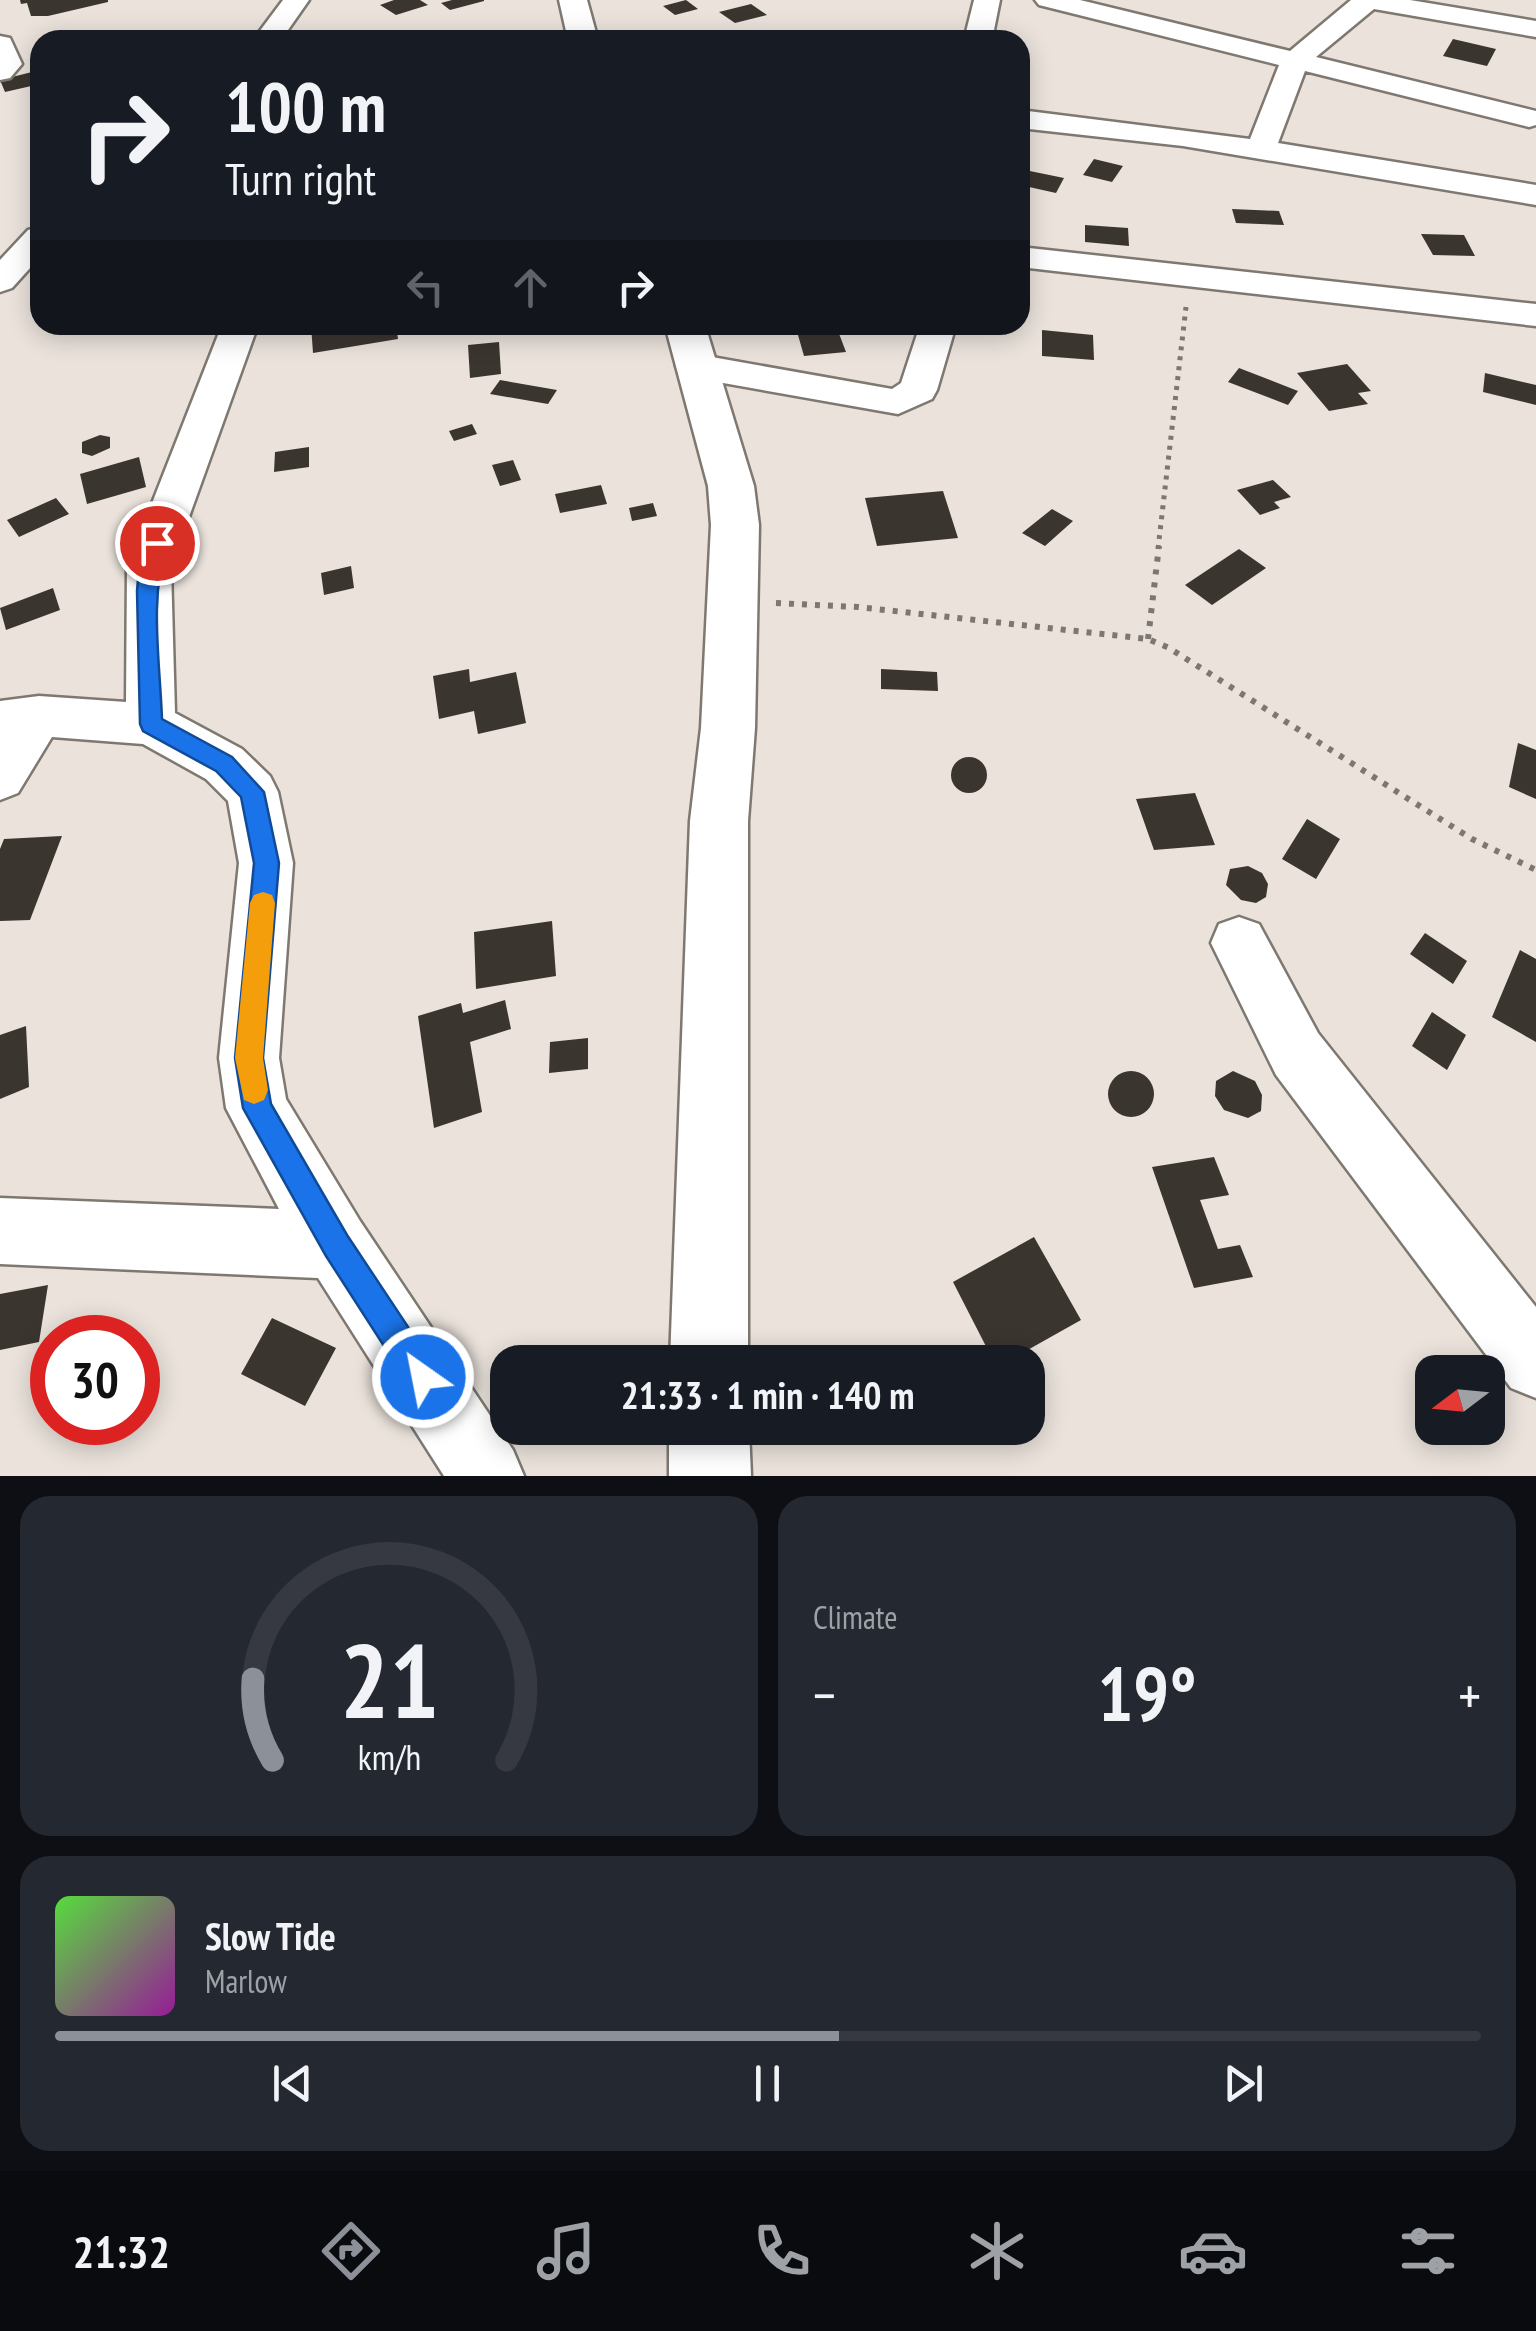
<!DOCTYPE html>
<meta charset="utf-8">
<style>
body{margin:0;font-family:"PT Sans Narrow",sans-serif;background:#242831;color:#f1f3f6;height:100vh;display:flex;flex-direction:column;font-size:38px;white-space:nowrap}
*{box-sizing:border-box;margin:0}
p{font-size:32px;color:#9ea1a6}
.icon{flex:none;width:55px;height:55px;fill:none;stroke:currentColor;stroke-width:2;stroke-linecap:round;stroke-linejoin:round}
.map{position:relative;height:1476px;overflow:hidden}
.details{display:flex;flex-direction:column;gap:20px;padding:20px;background:#0d0f14;flex:1}
.details>*{flex:none}
.top-card{position:absolute;left:30px;top:30px;width:1000px;height:305px;border-radius:30px;box-shadow:0 5px 25px #0003;background:#171b24;color:#f1f3f6;overflow:hidden}
.needle{width:65px;rotate:254deg}
.tools{position:absolute;left:1415px;top:1355px;display:grid;gap:20px}
.tools a{display:grid;place-items:center;width:90px;height:90px;border-radius:20px;background:#171b24;box-shadow:0 5px 25px #0003;font-size:50px}
.speed{position:absolute;left:30px;top:1315px;display:flex;gap:20px;font-size:50px;font-weight:700;text-align:center}
.speed>*{display:grid;place-content:center;width:130px;height:130px;border-radius:50%;background:#171b24;box-shadow:0 5px 25px #0003;line-height:1}
.speed .limit{border:15px solid #d22;background:#fff;color:#111}
.pin{position:absolute;display:grid;place-items:center;width:85px;height:85px;color:#fff;margin:-42px;border:5px solid #fff;border-radius:50%;box-shadow:0 2px 10px #0007}
.me{position:absolute;width:110px;margin:-55px;rotate:327deg;stroke-linejoin:round;filter:drop-shadow(0 0 8px #0008)}
.turn{display:flex;align-items:center;gap:35px;height:210px;padding:0 30px;font-size:45px}
.turn .icon{width:130px;height:130px;stroke-width:2.5}
.turn b{display:block;font-size:70px;line-height:85px}
.lanes{display:flex;align-items:center;height:95px;padding:0 30px;background:#0003;justify-content:center;gap:50px;direction:ltr}
.lanes .off{opacity:.35}
.big{font-size:75px;font-weight:700;line-height:1.1}
.details .tile{flex:1;display:flex;flex-direction:column;justify-content:center;gap:15px;min-width:0;padding:0 35px;border-radius:30px;background:#242831}
.details .dial{align-items:center;gap:0}
.dial svg{height:260px;overflow:visible;fill:none;stroke:#363941;stroke-width:7;stroke-linecap:round;text-anchor:middle}
.dial text{fill:#f1f3f6;stroke:none}
.song{display:flex;align-items:center;gap:30px}
.cover{width:120px;height:120px;border-radius:15px;background:linear-gradient(135deg,hsl(110 70% 55%),hsl(300 70% 35%))}
.played{height:10px;border-radius:5px;background:linear-gradient(90deg,#8c9099 55%,#363941 55%)}
.keys{display:flex;justify-content:space-around;direction:ltr}
.heat{display:flex;justify-content:space-between;align-items:center;font-size:55px;direction:ltr}
.details .tiles{flex:1;display:grid;gap:20px;grid-template-columns:1fr 1fr}
.tile:last-child{grid-column:span 2}
.trip{position:absolute;left:490px;top:1345px;width:555px;height:100px;border-radius:30px;background:#171b24;box-shadow:0 5px 25px #0003;font-weight:700;line-height:100px;text-align:center}
.tabs{display:flex;height:160px;justify-content:space-around;align-items:center;background:#090b0e;color:#9ea1a6}
.tabs .icon{width:70px;height:70px}
.tabs .current{color:#8c9099}
.tabs b{font-size:45px;color:#f1f3f6}
.map>svg:first-child{display:block}
.building{fill:#3b3530}
.lines{fill:none;stroke-linecap:round;stroke-linejoin:round}
.minor-casing{stroke:#7e7871;stroke-width:5}
.tertiary-casing{stroke:#7e7871;stroke-width:5}
.path-far1{stroke:#7c7772;stroke-width:5;stroke-dasharray:4 6;stroke-linecap:butt}
.path{stroke:#7c7772;stroke-width:6;stroke-dasharray:5 8;stroke-linecap:butt}
.minor{fill:#fff;fill-rule:evenodd}
.tertiary{fill:#fff;fill-rule:evenodd}
.route{fill:#1a73e8;stroke:#114b97;stroke-width:2.5}
.slow{fill:#f59e0b}
</style>
<div class="map">
<svg width="1536" height="1476" viewBox="0 0 1536 1476">
<rect width="100%" height="100%" fill="#eae2db"/>
<path class="building" d="M 20,0 L 108,0 L 108,2 L 48,16 L 31,16 L 27,3 L 21,4 Z
M 394,0 L 420,0 L 428,5 L 396,15 L 380,5 Z
M 452,0 L 484,0 L 484,1 L 450,10 L 441,3 Z
M 686,0 L 698,9 L 675,15 L 663,6 Z
M 751,4 L 767,15 L 735,23 L 719,12 Z
M 1453,39 L 1496,49 L 1487,66 L 1443,56 Z
M 40,70 L 40,84 L 5,92 L 0,80 Z
M 1094,159 L 1123,166 L 1112,182 L 1083,175 Z
M 1020,169 L 1064,178 L 1056,193 L 1020,185 Z
M 1232,209 L 1279,211 L 1284,225 L 1236,223 Z
M 1085,225 L 1128,228 L 1129,246 L 1085,242 Z
M 1421,234 L 1464,235 L 1475,256 L 1433,255 Z
M 311,325 L 396,325 L 398,339 L 313,353 Z
M 1042,330 L 1093,335 L 1094,360 L 1042,356 Z
M 838,331 L 846,352 L 804,356 L 798,335 Z
M 499,342 L 501,374 L 470,378 L 468,345 Z
M 1347,364 L 1371,391 L 1358,393 L 1368,404 L 1329,411 L 1297,373 Z
M 1239,368 L 1298,391 L 1288,405 L 1228,382 Z
M 1485,373 L 1536,385 L 1536,405 L 1483,392 Z
M 500,380 L 557,390 L 548,404 L 490,394 Z
M 472,424 L 477,434 L 454,441 L 449,431 Z
M 100,435 L 110,437 L 110,448 L 92,456 L 82,453 L 82,442 Z
M 309,447 L 309,467 L 274,472 L 275,452 Z
M 139,457 L 146,487 L 87,504 L 80,474 Z
M 513,460 L 521,480 L 500,486 L 492,465 Z
M 1273,480 L 1291,497 L 1274,502 L 1280,508 L 1260,515 L 1237,490 Z
M 601,485 L 607,504 L 560,513 L 555,494 Z
M 943,491 L 958,538 L 877,546 L 865,498 Z
M 56,498 L 69,514 L 19,537 L 7,520 Z
M 653,503 L 657,516 L 632,521 L 629,508 Z
M 1052,509 L 1073,521 L 1045,546 L 1022,533 Z
M 1239,549 L 1266,568 L 1212,605 L 1185,585 Z
M 351,566 L 354,588 L 324,595 L 321,573 Z
M 53,588 L 60,610 L 6,630 L 0,608 Z
M 469,669 L 470,682 L 516,672 L 526,723 L 478,734 L 474,711 L 439,719 L 433,676 Z
M 881,669 L 937,672 L 938,691 L 881,689 Z
M 1518,743 L 1536,750 L 1536,799 L 1509,787 Z
M951 775a18 18 0 1 1 36 0a18 18 0 1 1-36 0Z
M 1195,793 L 1215,845 L 1154,850 L 1136,799 Z
M 1307,819 L 1340,839 L 1316,879 L 1282,859 Z
M 62,836 L 30,920 L 0,921 L 0,849 L 4,839 Z
M 1248,866 L 1262,873 L 1268,884 L 1266,897 L 1256,903 L 1241,900 L 1226,885 L 1230,869 Z
M 552,921 L 556,976 L 476,989 L 474,932 Z
M 1425,933 L 1467,961 L 1453,984 L 1410,954 Z
M 1520,950 L 1536,959 L 1536,1042 L 1492,1017 Z
M 505,1000 L 511,1029 L 470,1042 L 482,1112 L 434,1128 L 418,1016 L 461,1003 L 463,1013 Z
M 1432,1012 L 1466,1035 L 1447,1070 L 1412,1046 Z
M 26,1026 L 29,1087 L 0,1099 L 0,1035 Z
M 588,1038 L 588,1069 L 549,1073 L 550,1042 Z
M1108 1094a23 23 0 1 1 46 0a23 23 0 1 1-46 0Z
M 1233,1071 L 1255,1081 L 1262,1095 L 1261,1111 L 1248,1118 L 1224,1110 L 1215,1096 L 1216,1081 Z
M 1214,1157 L 1229,1195 L 1200,1200 L 1218,1249 L 1240,1245 L 1253,1277 L 1194,1288 L 1152,1167 Z
M 1034,1237 L 1081,1320 L 1006,1362 L 994,1362 L 953,1282 Z
M 48,1285 L 39,1342 L 0,1350 L 0,1294 Z
M 272,1318 L 336,1348 L 305,1406 L 241,1374 Z"/>
<g class="lines">
<g class="minor-casing">
<path id="minor" d="M 283,0 L 309,0 L 281,40 L 253,40 Z
M 974,0 L 1000,0 L 992,40 L 964,40 Z
M 1035,0 L 1080,0 L 1290,51 L 1351,0 L 1410,0 L 1536,21 L 1536,37 L 1374,9 L 1316,57 L 1536,111 L 1536,125 L 1529,127 L 1305,71 L 1278,143 L 1536,185 L 1536,205 L 1183,146 L 1020,128 L 1020,110 L 1250,139 L 1279,65 L 1039,5 Z
M 0,36 L 10,38 L 22,64 L 10,78 L 0,80 Z
M 40,227 L 40,257 L 12,288 L 0,292 L 0,260 L 28,230 Z
M 1020,247 L 1536,304 L 1536,326 L 1020,267 Z
M 222,325 L 258,325 L 171,567 L 175,713 L 242,749 L 270,776 L 278,792 L 293,863 L 279,1058 L 286,1099 L 360,1221 L 513,1450 L 524,1476 L 444,1476 L 318,1278 L 0,1264 L 0,1198 L 279,1209 L 226,1108 L 219,1058 L 239,863 L 228,801 L 206,779 L 143,744 L 52,737 L 18,793 L 0,800 L 0,701 L 39,696 L 126,702 L 127,567 Z
M 920,325 L 956,325 L 937,390 L 932,399 L 898,414 L 695,378 L 682,374 L 676,366 L 682,358 L 695,354 L 892,389 L 901,383 Z
M 1239,917 L 1259,924 L 1318,1033 L 1536,1307 L 1536,1398 L 1511,1388 L 1276,1075 L 1211,943 L 1219,924 Z"/>
</g>
<g class="tertiary-casing">
<path id="tertiary" d="M 559,0 L 587,0 L 598,40 L 568,40 Z
M 665,325 L 705,325 L 754,486 L 759,525 L 755,728 L 748,821 L 748,1362 L 670,1362 L 690,821 L 701,728 L 711,525 L 708,486 Z
M 669,1428 L 749,1428 L 751,1476 L 669,1476 Z"/>
</g>
<path class="path-far1" d="M 1158,549 L 1186,307"/>
<path class="path" d="M 776,603 L 858,607 L 1148,639 L 1169,648 L 1472,839 L 1536,870
M 1148,639 L 1159,546"/>
<use href="#minor" class="minor"/>
<use href="#tertiary" class="tertiary"/>
</g>
<path class="route" d="M 157,536 L 167,543 C 149,598 160,662 162,719 L 232,757 L 264,792 L 279,863 L 263,1058 L 271,1104 L 347,1235 L 434,1366 L 439,1377 L 434,1388 L 423,1393 L 411,1388 L 326,1256 L 243,1108 L 235,1058 L 254,863 L 241,797 L 216,771 L 143,731 L 140,724 L 137,591 L 139,568 L 150,538 Z"/>
<path class="slow" d="M 263,892 L 272,895 L 275,903 L 263,1058 L 268,1090 L 264,1100 L 254,1104 L 244,1100 L 235,1058 L 250,903 L 254,895 Z"/>
</svg>
<div class="tools">
<a><svg class="needle" viewBox="-14 -14 28 28"><path d="M0-13l5 13h-10z" fill="#e53935"/><path d="M0 13l5-13h-10z" fill="#9ea1a6"/></svg></a>
</div>
<div class="speed"><div class="limit">30</div></div>
<div class="pin" style="left:157px;top:543px;background:#d93025"><svg class="icon" aria-label="arrive" viewBox="0 0 24 24"><path d="M6 21V4h12l-3 4 3 4H6"/></svg></div>
<svg class="me" style="left:423px;top:1377px" viewBox="-20 -20 40 40"><circle r="17" fill="#1a73e8" stroke="#fff" stroke-width="3"/><path d="M0-11L8 9 0 5-8 9z" fill="#fff"/></svg>
<div class="trip">21:33 · 1 min · 140 m</div>
<div class="top-card">
<div class="turn"><svg class="icon" aria-label="right" viewBox="0 0 24 24"><path d="M7 20v-9h11M14 6l5 5-5 5"/></svg><div><b>100 m</b>Turn right</div></div>
<div class="lanes"><svg class="icon off" aria-label="left" viewBox="0 0 24 24"><path d="M17 20v-9H6M10 6l-5 5 5 5"/></svg><svg class="icon off" aria-label="ahead" viewBox="0 0 24 24"><path d="M12 20V5M6 11l6-6 6 6"/></svg><svg class="icon" aria-label="right" viewBox="0 0 24 24"><path d="M7 20v-9h11M14 6l5 5-5 5"/></svg></div>
</div>
</div>
<section class="details">
<div class="tiles">
<div class="tile dial"><svg viewBox="0 0 100 80">
<path d="M14 69A42 42 0 1 1 86 69"/>
<path d="M14 69A42 42 0 0 1 8 44" stroke="#8c9099"/>
<text x="50" y="56" font-size="32" font-weight="700">21</text>
<text x="50" y="72" font-size="11">km/h</text>
</svg></div>
<div class="tile"><p>Climate</p>
<div class="heat"><a>−</a><b class="big">19°</b><a>+</a></div>
</div>
<div class="tile">
<div class="song"><i class="cover"></i><div><b>Slow Tide</b><p>Marlow</p></div></div>
<div class="played"></div>
<div class="keys"><svg class="icon" aria-label="previous" viewBox="0 0 24 24"><path d="M18 5L8 12l10 7zM5 5v14"/></svg><svg class="icon" aria-label="pause" viewBox="0 0 24 24"><path d="M8 5v14M16 5v14"/></svg><svg class="icon" aria-label="next" viewBox="0 0 24 24"><path d="M6 5l10 7-10 7zM19 5v14"/></svg></div>
</div>
</div>
</section>
<nav class="tabs">
<b>21:32</b>
<svg class="icon current" aria-label="directions" viewBox="0 0 24 24"><path d="M12 3l9 9-9 9-9-9zM9 14v-3h6M13 9l2 2-2 2"/></svg>
<svg class="icon" aria-label="music" viewBox="0 0 24 24"><path d="M9 18V5l10-2v13"/><circle cx="6" cy="18" r="3"/><circle cx="16" cy="16" r="3"/></svg>
<svg class="icon" aria-label="phone" viewBox="0 0 24 24"><path d="M5 4h4l2 5-3 2q2 4 5 5l2-3 5 2v4C11 20 4 13 5 4z"/></svg>
<svg class="icon" aria-label="climate" viewBox="0 0 24 24"><path d="M12 3v18M4 7l16 10M4 17L20 7"/></svg>
<svg class="icon" aria-label="car" viewBox="0 0 24 24"><path d="M5 17H2v-5l4-1 3-4h7l3 4 3 1v5h-3M9 17h6M6 11h13"/><circle cx="7" cy="17" r="2"/><circle cx="17" cy="17" r="2"/></svg>
<svg class="icon" aria-label="filters" viewBox="0 0 24 24"><path d="M4 7h16M4 17h16"/><circle cx="9" cy="7" r="2"/><circle cx="15" cy="17" r="2"/></svg>
</nav>
